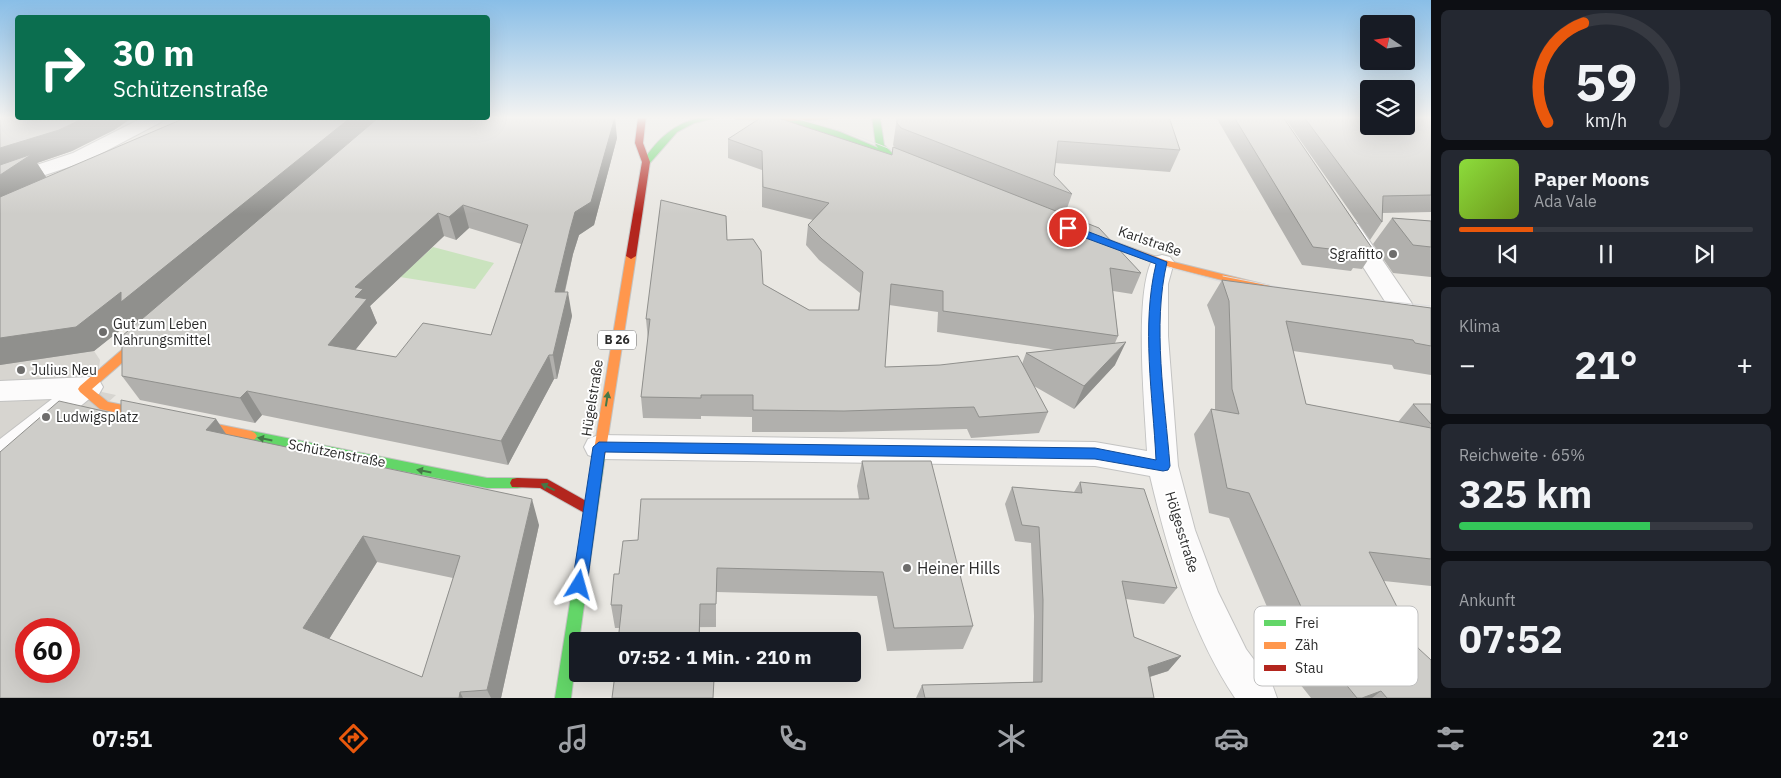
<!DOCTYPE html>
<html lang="de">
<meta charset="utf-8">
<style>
body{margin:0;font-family:"IBM Plex Sans",sans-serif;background:#242831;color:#f1f3f6;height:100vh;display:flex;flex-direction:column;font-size:19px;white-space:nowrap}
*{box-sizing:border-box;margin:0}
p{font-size:16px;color:#9ea1a6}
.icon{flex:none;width:28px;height:28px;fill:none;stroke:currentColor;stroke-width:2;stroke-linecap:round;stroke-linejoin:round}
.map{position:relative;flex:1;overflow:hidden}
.sheet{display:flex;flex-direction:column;gap:10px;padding:10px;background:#0d0f14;width:350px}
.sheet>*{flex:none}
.top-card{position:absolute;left:15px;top:15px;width:475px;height:105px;border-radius:5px;box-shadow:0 5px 20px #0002;background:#0b6e4f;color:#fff;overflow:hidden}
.needle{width:32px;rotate:283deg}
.controls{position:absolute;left:1360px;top:15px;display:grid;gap:10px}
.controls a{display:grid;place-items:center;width:55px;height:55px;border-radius:5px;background:#171b24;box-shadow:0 5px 20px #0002;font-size:25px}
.speed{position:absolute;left:15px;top:618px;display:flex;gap:10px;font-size:25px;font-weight:700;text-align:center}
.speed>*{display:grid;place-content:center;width:65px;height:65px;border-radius:50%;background:#171b24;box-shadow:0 5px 20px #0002;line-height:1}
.speed .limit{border:8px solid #d22;background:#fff;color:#111}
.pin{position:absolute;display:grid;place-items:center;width:42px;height:42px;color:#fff;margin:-21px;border:2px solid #fff;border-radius:50%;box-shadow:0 1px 5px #0007}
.me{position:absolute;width:55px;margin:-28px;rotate:8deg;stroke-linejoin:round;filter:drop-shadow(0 0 4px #0008)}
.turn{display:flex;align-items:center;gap:18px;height:105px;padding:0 15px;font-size:22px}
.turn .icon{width:65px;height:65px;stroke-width:2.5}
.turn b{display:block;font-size:35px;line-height:42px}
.big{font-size:38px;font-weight:800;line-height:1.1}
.sheet .tile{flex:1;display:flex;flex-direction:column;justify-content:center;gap:8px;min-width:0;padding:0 18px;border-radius:8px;background:#242831}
.sheet .dial{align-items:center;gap:0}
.dial svg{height:130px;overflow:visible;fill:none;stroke:#363941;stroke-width:7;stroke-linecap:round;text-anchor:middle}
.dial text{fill:#f1f3f6;stroke:none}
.song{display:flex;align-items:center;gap:15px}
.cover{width:60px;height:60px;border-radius:8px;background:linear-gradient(135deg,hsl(90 70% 55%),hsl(80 70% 35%))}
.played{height:5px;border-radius:2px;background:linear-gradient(90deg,#ea580c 25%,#363941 25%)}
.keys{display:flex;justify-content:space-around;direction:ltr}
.heat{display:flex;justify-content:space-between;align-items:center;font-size:28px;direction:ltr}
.charge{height:8px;border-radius:4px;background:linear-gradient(90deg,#34c759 65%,#363941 0)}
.trip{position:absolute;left:569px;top:632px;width:292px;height:50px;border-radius:5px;background:#171b24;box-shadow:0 5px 20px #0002;font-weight:800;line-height:50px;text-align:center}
.tabs{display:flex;height:80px;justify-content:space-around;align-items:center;background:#090b0e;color:#9ea1a6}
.tabs .icon{width:35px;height:35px}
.tabs .on{color:#ea580c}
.tabs b{font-size:22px;color:#f1f3f6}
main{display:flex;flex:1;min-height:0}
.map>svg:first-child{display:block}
.green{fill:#cae3be}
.plaza{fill:#d7d5d0}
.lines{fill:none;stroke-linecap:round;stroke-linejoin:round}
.street-casing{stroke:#c3c3c2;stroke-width:2}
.fast-casing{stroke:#c3c3c2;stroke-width:2}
.slow-casing{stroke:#c3c3c2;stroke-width:2}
.jam-casing{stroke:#c3c3c2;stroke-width:2}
.street{fill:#fcfbfb;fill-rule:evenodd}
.fast{fill:#63d668;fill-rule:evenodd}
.slow{fill:#ff974d;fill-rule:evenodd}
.jam{fill:#b3261e;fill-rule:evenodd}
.tram{stroke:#dededf;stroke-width:1}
.wall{fill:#b1b0ad;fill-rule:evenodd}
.shaded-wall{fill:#90908d}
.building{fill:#cecdc9;stroke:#90908d;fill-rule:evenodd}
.oneway{fill:#457847}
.route{fill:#1a73e8;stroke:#114b97}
.poi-dot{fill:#6e6d6c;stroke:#fff;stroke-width:2}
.labels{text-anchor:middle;stroke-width:4;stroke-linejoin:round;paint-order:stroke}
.shield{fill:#fff;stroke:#6b6b6b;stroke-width:1}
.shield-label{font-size:12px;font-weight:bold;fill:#2c2c2c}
.street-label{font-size:14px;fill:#2c2c2c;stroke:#fff}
.poi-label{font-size:14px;fill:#2c2c2c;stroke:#fff;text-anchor:start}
.near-poi-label{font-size:16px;fill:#2c2c2c;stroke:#fff;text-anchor:start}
.key{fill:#fff;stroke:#c0c0c0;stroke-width:1}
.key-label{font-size:14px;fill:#2c2c2c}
</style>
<main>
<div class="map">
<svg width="1431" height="698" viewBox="0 0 1431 698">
<rect width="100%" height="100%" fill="#e9e7e2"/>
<path class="green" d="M 433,247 L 494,263 L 475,289 L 400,277 Z"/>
<path class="plaza" d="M 94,351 L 100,360 L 98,377 L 102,392 L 116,395 L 0,502 L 0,365 Z"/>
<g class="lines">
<g class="street-casing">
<path id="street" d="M 142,118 L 164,118 L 161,122 L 87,161 L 0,190 L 0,177 L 73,153 Z
M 1350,222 L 1358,224 L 1411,302 L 1414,308 L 1411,314 L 1402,316 L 1393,314 L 1339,229 L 1342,224 Z
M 1162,255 L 1170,257 L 1174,262 L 1168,284 L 1168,336 L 1178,466 L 1195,530 L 1218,592 L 1246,649 L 1272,684 L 1277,698 L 1235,698 C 1191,632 1168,552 1150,476 L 1095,466 L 599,459 L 588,455 L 584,447 L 588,439 L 599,435 L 1095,442 L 1147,451 C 1145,410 1133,288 1154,257 Z
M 89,377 L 99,380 L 103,387 L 99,394 L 94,395 L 11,463 L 0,467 L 0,439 L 52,399 L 0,401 L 0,381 Z"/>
</g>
<g class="fast-casing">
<path id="fast" d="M 702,117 L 719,117 L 694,123 L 677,132 L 649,164 L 643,164 L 642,162 C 659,138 673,124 702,117 Z
M 785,117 L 791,117 L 840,132 L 878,148 L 876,145 L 872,117 L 880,117 L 884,145 L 892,153 L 917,165 L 913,168 L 910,167 L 834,136 L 785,121 Z
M 251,431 L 487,478 L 517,478 L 522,479 L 524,483 L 522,487 L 517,488 L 487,488 L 251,441 L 247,439 L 245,436 L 247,433 Z
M 599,451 L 604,452 L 605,456 L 579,641 L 578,641 L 571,698 L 555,698 L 593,456 L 594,452 Z"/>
</g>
<g class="slow-casing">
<path id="slow" d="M 733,117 L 831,117 L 827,119 L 788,121 L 737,119 Z
M 1082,230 L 1165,260 L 1270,286 L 1271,288 L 1266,291 L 1158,264 L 1079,235 L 1077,233 Z
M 631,253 L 636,256 L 605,456 L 604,460 L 599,461 L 594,460 L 593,456 L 626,256 Z
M 150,328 L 154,329 L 155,332 L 154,335 L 92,389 L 108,402 L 251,431 L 255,433 L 257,436 L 255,439 L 251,441 L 104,410 L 100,409 L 80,392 L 78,389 L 80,386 L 146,329 Z"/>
</g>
<g class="jam-casing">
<path id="jam" d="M 638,117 L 646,117 L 643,143 L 650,162 L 636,256 L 631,259 L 626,256 L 642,162 L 635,143 Z
M 517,478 L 547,479 L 595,506 L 597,510 L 595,514 L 590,516 L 540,488 L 512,487 L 510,483 L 512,479 Z"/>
</g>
<use href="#street" class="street"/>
<use href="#fast" class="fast"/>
<use href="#slow" class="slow"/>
<use href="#jam" class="jam"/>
<path class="tram" d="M 757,117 L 775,120
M 790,117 L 844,131 L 906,155
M 1109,247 L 1160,265 L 1233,285
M 1223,276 L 1294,290
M 1329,295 L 1431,306"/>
</g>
<path class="wall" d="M 0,117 L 18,118 L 132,118 L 114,130 L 72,151 L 37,163 L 46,177 L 44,178 L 617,138 L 594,225 L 579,235 L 573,254 L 565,292 L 572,316 L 557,379 L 554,379 L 508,465 L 262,415 L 255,423 L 140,400 L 122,376 L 136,324 L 133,320 L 94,351 L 0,365 ZM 469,228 L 521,244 L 491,335 L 396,357 L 355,350 L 377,323 L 370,306 L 444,236 L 456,240 Z
M 897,117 L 1180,150 L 1170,172 L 1055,163 L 1054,175 L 1072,194 L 1065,214 L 1141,273 L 1132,294 L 1113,291 L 1118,336 L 1115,343 L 1115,365 L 1074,409 L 1034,386 L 1048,412 L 1039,433 L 971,438 L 967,429 L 841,432 L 752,432 L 752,417 L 701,416 L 701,419 L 643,418 L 641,397 L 648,340 L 646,319 L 727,240 L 763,284 L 809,310 L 858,310 L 860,293 L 819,260 L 806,245 L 808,225 L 813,220 L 762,207 L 762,170 L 728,158 L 728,139 L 892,155 L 896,149 L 893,145 ZM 889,305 L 938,312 L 937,332 L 1057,350 L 1026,353 L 1022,364 L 940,365 L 885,367 Z
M 1216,117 L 1283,117 L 1374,251 L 1362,269 L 1353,268 L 1351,271 L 1302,265 Z
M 1284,117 L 1431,117 L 1431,212 L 1382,213 L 1382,222 L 1370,240 Z
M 1392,218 L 1431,221 L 1431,277 L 1393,273 L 1373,244 Z
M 1222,280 L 1431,308 L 1431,375 L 1394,369 L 1392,365 L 1293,351 L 1306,404 L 1398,422 L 1413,404 L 1431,404 L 1431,586 L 1384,581 L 1431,698 L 1311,698 L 1269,645 L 1279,635 L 1229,518 L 1209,513 L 1194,434 L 1211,409 L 1215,410 L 1215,327 L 1207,305 Z
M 121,415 L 216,419 L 226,435 L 539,525 L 501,698 L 0,698 ZM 377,562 L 453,578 L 422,677 L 329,639 Z
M 862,461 L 973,626 L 963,649 L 887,651 L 877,596 L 716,592 L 716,627 L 615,628 L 611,605 L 619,574 L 638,540 L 859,499 L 857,486 Z
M 1080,482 L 1177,588 L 1164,604 L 1126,599 L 1134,637 L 1181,656 L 1168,671 L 1150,677 L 1154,698 L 916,698 L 922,685 L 1033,682 L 1034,616 L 1031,543 L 1015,541 L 1005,504 L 1012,487 L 1074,492 Z"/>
<path class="shaded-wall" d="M 615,117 L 617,138 L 594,225 L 579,235 L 573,254 L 559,316 L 555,292 L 570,230 L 575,212 Z
M 84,118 L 132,118 L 114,130 L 72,151 L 37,163 L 46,177 L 5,205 L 0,201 L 0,148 Z
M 350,118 L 383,118 L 137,326 L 133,320 L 94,351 L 0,365 L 0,338 L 121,292 Z
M 463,205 L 469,228 L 456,240 L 449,217 Z
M 438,213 L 444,236 L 370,306 L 377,323 L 340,369 L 328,345 L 355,297 L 355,287 Z
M 568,292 L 572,316 L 557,379 L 553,355 Z
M 1126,342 L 1115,365 L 1074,409 L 1084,386 Z
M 549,355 L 554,379 L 508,465 L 501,441 Z
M 247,391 L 262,415 L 255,423 L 240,398 Z
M 216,419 L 234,446 L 206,430 Z
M 532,499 L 539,525 L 501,698 L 491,698 L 487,690 Z
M 363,536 L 377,562 L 321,652 L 303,628 Z
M 700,604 L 700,641 L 699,641 Z
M 1181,656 L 1168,671 L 1136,681 L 1148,667 Z
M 1381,691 L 1372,698 L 1362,698 Z
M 460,692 L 463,698 L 459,698 Z"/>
<path class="building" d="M 0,117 L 18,117 L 18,118 L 84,118 L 59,130 L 0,148 Z
M 488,117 L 615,117 L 591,202 L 575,212 L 570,230 L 555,292 L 568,292 L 553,355 L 549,355 L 501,441 L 247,391 L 240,398 L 122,376 L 122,336 L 378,118 L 488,118 ZM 463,205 L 528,225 L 491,335 L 423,323 L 396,357 L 328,345 L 367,299 L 355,297 L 363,289 L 355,287 L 438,213 L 449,217 Z
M 762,117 L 775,117 L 892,155 L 893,147 L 1099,228 L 1141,273 L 1110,268 L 1118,336 L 943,311 L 943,291 L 891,284 L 885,367 L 940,365 L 1018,356 L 1048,412 L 979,417 L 974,407 L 844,411 L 753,410 L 753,395 L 701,395 L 701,398 L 641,397 L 650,319 L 646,319 L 661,200 L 726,216 L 727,240 L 753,239 L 761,251 L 763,284 L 809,310 L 859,310 L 863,272 L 822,239 L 808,225 L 829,203 L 763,187 L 762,151 L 728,139 Z
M 897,117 L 1169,117 L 1180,150 L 1058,141 L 1054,175 L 1072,194 L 901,128 L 897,123 Z
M 1234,117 L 1283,117 L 1374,251 L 1362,250 L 1364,253 L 1313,247 Z
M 1304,117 L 1369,117 L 1369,126 L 1406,126 L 1406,117 L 1431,117 L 1431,195 L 1383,196 L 1382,222 Z
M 185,118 L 350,118 L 121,302 L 121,292 L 76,327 L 0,338 L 0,197 Z
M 32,154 L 0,175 L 0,165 Z
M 1392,218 L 1431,221 L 1431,247 L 1413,245 Z
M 1222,280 L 1431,308 L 1431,346 L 1415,343 L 1413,340 L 1286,321 L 1306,404 L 1431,428 L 1431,559 L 1369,552 L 1418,648 L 1431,660 L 1431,698 L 1387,698 L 1381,691 L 1362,698 L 1357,698 L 1294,621 L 1309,624 L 1249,493 L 1227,488 L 1211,409 L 1239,414 L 1232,389 L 1229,301 Z
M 1126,342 L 1084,386 L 1026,353 Z
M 121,400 L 216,419 L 206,430 L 532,499 L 487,690 L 460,692 L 459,698 L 0,698 L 0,452 L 59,401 L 121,415 ZM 363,536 L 460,556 L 422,677 L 303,628 ZM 26,629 L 69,629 L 69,671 L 26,671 Z
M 1413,404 L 1431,404 L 1431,424 Z
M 862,461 L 931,461 L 973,626 L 894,628 L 883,572 L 717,568 L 716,604 L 700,604 L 699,641 L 618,641 L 622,605 L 611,605 L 614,574 L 619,574 L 623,541 L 638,540 L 641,499 L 869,499 Z
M 1080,482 L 1144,489 L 1177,588 L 1122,581 L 1134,637 L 1181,656 L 1148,667 L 1154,698 L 925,698 L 922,685 L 1042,682 L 1043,600 L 1039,527 L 1022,525 L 1012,487 L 1082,493 Z
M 615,674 L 698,674 L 698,679 L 714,679 L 713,698 L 612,698 Z"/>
<defs><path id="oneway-solid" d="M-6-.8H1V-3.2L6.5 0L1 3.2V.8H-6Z" transform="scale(1.25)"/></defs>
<g class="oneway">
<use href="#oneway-solid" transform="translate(607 399) rotate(-81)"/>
<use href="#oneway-solid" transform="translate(265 439) rotate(-169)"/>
<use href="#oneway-solid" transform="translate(424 471) rotate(-169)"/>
<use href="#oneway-solid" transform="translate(548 487) rotate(-154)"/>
</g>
<linearGradient id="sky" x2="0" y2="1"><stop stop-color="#89bee7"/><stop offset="0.55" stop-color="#f5f4f2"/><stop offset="1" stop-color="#f5f4f2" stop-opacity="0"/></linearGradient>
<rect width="1431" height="214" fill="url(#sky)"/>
<path class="route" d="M 1064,225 L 1071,225 L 1167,262 C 1152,326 1165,401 1170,466 L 1168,470 L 1163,471 L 1095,459 L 605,452 L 587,585 L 584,590 L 579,592 L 574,590 L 572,585 L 593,447 L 599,442 L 1095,448 L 1156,460 C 1153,396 1141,326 1156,264 L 1064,230 Z"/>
<g class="poi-dot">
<circle cx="1393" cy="254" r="5"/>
<circle cx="103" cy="332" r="5"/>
<circle cx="21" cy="370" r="5"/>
<circle cx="46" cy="417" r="5"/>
<circle cx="907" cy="568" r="5"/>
</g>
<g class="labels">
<rect class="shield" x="598" y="330.5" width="38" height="19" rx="4"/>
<g class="shield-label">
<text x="617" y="344">B 26</text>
</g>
<g class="street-label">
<text transform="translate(1150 241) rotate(19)" y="5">Karlstraße</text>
<text transform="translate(592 398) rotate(-81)" y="5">Hügelstraße</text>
<text transform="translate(337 453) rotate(11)" y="5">Schützenstraße</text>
<text transform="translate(1182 532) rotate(73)" y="5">Hölgesstraße</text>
</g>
<g class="poi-label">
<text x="1383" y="259" text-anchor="end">Sgrafitto</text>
<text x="113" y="329">Gut zum Leben<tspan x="113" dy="16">Nahrungsmittel</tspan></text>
<text x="31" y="375">Julius Neu</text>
<text x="56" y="422">Ludwigsplatz</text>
</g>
<g class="near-poi-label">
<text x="917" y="574">Heiner Hills</text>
</g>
</g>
<rect x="1254" y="606" width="164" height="80" rx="8" class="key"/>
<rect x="1264" y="620" width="22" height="6" fill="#63d668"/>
<rect x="1264" y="642" width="22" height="7" fill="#ff974d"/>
<rect x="1264" y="665" width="22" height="6" fill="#b3261e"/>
<g class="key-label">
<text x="1295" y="628">Frei</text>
<text x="1295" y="650">Zäh</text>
<text x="1295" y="673">Stau</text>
</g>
</svg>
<div class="controls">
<a><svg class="needle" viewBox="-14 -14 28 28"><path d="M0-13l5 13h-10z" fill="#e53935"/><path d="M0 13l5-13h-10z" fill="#9ea1a6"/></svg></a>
<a><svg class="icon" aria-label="layers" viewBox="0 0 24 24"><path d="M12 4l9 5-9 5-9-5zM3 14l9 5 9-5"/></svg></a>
</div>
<div class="speed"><div class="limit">60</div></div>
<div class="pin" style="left:1068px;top:228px;background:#d93025"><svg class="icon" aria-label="arrive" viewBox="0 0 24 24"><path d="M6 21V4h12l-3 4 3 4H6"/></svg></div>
<svg class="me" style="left:579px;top:585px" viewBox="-20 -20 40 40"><path d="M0-17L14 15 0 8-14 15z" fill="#1a73e8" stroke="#fff" stroke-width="4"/></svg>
<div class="trip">07:52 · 1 Min. · 210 m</div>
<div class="top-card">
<div class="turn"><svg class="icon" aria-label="right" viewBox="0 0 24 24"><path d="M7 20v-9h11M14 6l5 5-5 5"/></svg><div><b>30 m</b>Schützenstraße</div></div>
</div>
</div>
<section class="sheet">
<div class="tile dial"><svg viewBox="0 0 100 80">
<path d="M14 69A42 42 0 1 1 86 69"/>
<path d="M14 69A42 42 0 0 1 36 8" stroke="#ea580c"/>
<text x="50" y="56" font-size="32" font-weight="700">59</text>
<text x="50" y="72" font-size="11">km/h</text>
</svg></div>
<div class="tile">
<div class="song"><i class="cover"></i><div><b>Paper Moons</b><p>Ada Vale</p></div></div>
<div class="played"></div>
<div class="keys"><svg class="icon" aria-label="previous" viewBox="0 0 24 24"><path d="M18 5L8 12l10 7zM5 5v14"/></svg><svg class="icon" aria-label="pause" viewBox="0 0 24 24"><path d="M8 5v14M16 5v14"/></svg><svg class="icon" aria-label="next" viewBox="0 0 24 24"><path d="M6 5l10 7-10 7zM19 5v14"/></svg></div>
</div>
<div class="tile"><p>Klima</p>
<div class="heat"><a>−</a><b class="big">21°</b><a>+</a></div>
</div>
<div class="tile"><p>Reichweite · 65%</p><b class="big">325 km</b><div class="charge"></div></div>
<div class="tile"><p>Ankunft</p><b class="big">07:52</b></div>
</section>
</main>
<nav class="tabs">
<b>07:51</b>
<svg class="icon on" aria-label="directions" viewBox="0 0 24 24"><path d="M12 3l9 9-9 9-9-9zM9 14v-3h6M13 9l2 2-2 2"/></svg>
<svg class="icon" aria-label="music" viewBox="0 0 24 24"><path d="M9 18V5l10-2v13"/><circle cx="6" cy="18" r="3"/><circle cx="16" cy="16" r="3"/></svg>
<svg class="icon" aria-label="phone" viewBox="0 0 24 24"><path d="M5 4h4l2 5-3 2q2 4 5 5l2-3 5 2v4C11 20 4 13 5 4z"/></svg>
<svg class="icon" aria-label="climate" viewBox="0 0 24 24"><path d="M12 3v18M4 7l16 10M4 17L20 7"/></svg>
<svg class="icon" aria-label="car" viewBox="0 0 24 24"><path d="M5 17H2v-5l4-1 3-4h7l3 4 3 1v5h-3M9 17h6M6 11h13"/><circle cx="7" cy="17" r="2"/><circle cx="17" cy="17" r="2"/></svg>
<svg class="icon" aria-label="filters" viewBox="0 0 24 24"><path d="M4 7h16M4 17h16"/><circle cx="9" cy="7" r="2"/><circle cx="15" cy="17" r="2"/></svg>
<b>21°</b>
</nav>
